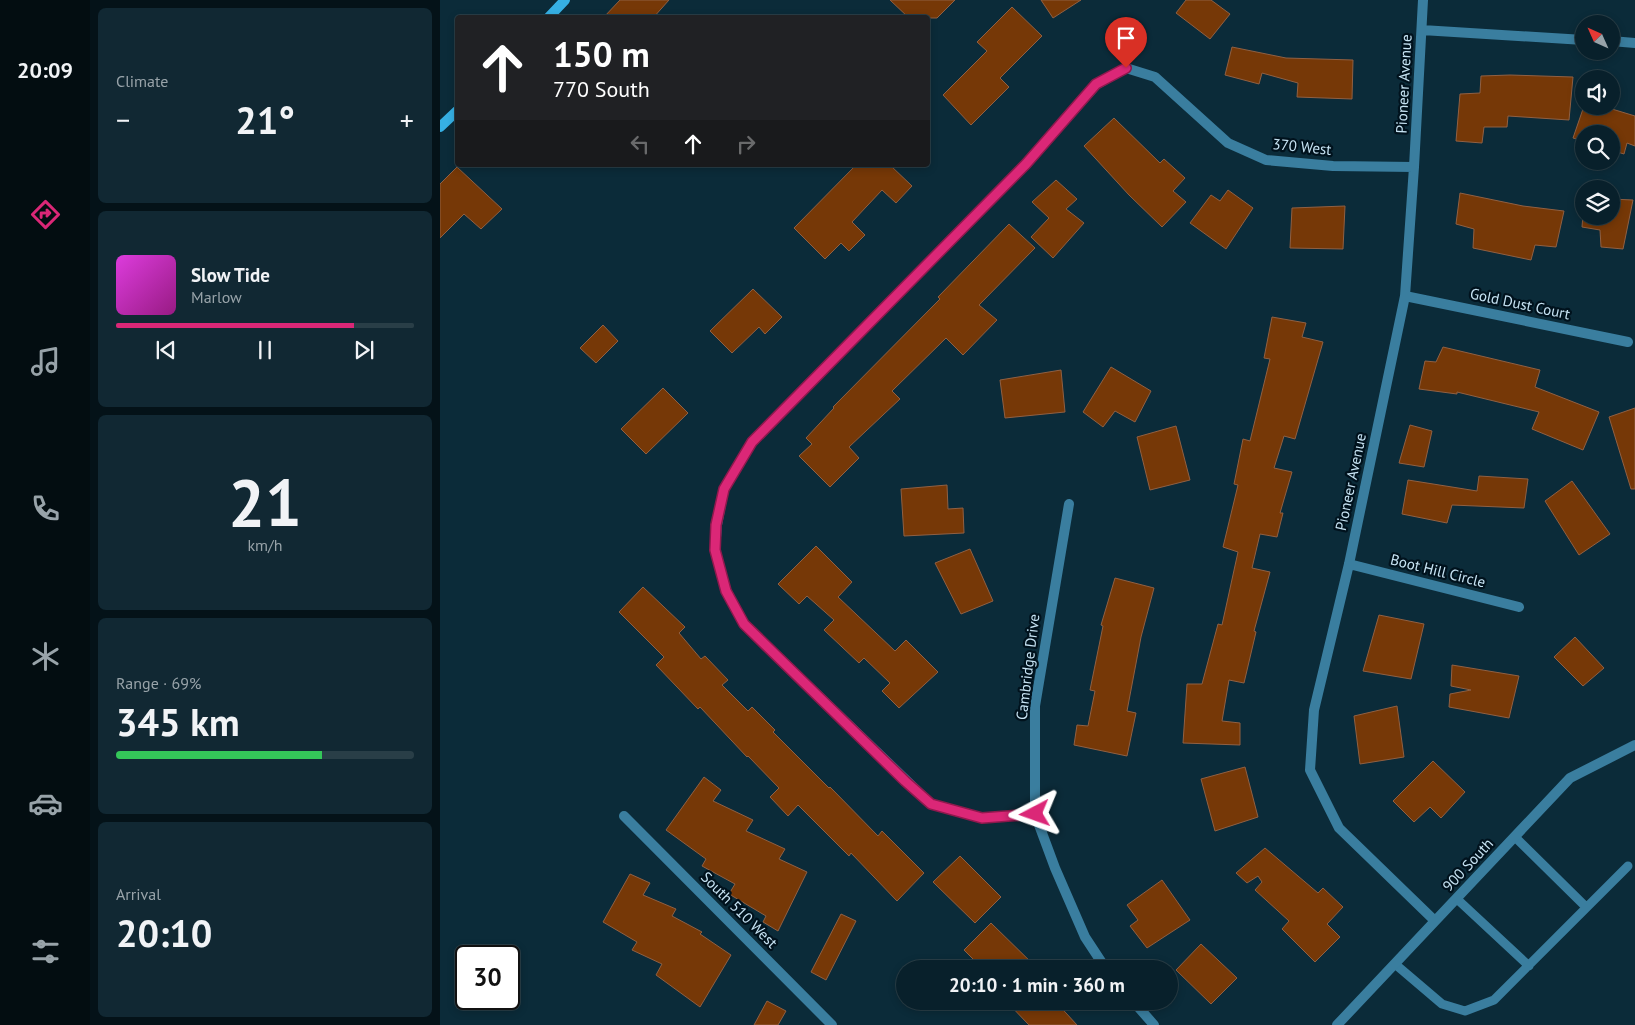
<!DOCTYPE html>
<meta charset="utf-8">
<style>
body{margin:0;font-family:"PT Sans",sans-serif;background:#112833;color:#f1f3f6;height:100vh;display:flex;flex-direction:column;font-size:19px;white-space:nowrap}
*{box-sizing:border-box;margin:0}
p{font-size:16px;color:#98a3a9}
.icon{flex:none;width:28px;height:28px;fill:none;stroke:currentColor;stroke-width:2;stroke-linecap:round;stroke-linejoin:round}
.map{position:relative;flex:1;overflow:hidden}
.panel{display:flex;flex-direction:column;gap:8px;padding:8px;background:#041218;width:350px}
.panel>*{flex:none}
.guide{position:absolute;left:15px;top:15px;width:475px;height:152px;border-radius:5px;box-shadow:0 2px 8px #0003,0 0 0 1px #293e47;background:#202124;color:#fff;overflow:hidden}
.needle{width:32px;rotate:315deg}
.fabs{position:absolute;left:1135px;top:15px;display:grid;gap:10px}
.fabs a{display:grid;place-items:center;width:45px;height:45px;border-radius:50%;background:#08202b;box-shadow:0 2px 8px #0003,0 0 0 1px #293e47;font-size:25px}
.speed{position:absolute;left:15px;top:945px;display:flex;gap:10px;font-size:25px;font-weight:700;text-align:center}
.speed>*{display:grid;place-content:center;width:65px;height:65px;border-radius:50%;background:#08202b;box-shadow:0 2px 8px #0003,0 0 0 1px #293e47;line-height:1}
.speed .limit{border:2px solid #111;border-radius:8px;background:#fff;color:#111}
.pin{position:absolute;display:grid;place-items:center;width:42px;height:42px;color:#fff;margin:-51px -21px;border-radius:50% 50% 50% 0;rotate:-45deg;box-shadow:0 0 5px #0007}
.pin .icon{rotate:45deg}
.me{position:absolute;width:55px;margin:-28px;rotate:266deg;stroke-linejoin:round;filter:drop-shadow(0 0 4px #0008)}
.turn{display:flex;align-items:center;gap:18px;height:105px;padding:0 15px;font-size:22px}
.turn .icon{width:65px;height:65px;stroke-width:2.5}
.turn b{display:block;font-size:35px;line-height:42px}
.lanes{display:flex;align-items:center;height:48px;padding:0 15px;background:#0003;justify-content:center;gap:25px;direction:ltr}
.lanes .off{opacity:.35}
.big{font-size:38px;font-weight:700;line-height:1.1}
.panel .card{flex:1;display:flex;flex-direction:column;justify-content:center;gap:8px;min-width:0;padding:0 18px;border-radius:8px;background:#112833}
.panel .dial{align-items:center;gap:0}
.dial b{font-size:65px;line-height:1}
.song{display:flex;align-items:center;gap:15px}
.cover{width:60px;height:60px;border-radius:8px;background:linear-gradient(135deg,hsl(300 70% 55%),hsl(310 70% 35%))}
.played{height:5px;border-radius:2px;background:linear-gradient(90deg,#db2777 80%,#293e47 80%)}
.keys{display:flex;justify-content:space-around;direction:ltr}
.heat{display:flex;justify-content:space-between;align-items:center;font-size:28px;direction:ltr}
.charge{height:8px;border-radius:4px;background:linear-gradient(90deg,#34c759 69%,#293e47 0)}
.trip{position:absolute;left:456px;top:960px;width:282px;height:50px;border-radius:25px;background:#08202b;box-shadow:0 2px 8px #0003,0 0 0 1px #293e47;font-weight:700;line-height:50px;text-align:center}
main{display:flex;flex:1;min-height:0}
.tabs{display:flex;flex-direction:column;width:90px;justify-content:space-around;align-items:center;background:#030d11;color:#98a3a9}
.tabs .icon{width:35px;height:35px}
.tabs .on{color:#db2777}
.tabs b{font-size:22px;color:#f1f3f6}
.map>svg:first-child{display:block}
.building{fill:#763807;stroke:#906043}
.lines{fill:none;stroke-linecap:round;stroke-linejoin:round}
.lane{stroke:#3a7e9f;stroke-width:9}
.street{stroke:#3a7e9f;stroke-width:10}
.secondary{stroke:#36b0e4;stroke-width:10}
.route-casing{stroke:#8e194d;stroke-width:12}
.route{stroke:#db2777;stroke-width:9}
.labels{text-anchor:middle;stroke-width:4.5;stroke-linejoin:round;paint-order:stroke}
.street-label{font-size:15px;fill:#c7e4f4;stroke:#00121d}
</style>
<main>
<nav class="tabs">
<b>20:09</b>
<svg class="icon on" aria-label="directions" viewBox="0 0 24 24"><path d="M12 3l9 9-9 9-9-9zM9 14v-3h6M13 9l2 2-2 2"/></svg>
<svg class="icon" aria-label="music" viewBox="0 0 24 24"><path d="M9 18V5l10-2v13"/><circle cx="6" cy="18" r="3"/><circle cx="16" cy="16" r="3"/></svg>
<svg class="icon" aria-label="phone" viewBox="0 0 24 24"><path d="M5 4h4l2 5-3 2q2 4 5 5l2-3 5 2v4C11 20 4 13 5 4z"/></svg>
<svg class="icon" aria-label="climate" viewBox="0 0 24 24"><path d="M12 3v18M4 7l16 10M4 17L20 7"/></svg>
<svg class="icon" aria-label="car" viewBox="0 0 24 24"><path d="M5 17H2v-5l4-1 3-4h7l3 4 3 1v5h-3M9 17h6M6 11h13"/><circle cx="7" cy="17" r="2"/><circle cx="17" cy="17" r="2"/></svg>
<svg class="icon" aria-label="filters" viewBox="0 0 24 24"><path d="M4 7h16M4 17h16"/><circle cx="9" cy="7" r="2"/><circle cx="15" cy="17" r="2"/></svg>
</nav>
<section class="panel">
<div class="card"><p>Climate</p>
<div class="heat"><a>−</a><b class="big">21°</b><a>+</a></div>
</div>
<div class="card">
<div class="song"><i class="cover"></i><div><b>Slow Tide</b><p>Marlow</p></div></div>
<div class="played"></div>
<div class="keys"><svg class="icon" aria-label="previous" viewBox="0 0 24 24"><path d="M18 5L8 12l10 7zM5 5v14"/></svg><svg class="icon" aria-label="pause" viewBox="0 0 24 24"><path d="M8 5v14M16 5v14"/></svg><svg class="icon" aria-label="next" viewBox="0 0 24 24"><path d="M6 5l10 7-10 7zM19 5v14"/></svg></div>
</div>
<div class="card dial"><b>21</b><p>km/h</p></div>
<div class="card"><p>Range · 69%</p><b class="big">345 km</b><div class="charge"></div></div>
<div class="card"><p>Arrival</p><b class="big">20:10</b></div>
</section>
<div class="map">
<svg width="1195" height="1025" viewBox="0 0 1195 1025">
<rect width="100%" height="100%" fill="#0b2b39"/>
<path class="building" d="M 180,0 L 229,0 L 213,18 L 163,18 Z
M 450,0 L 515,0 L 497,18 L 469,18 Z
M 601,0 L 641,0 L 613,18 Z
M 746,0 L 771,0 L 790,14 L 770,39 L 736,13 Z
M 572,7 L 602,36 L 560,78 L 569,87 L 531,125 L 503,95 L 547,51 L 537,42 Z
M 792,47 L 846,58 L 913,60 L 912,99 L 857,97 L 858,83 L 822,73 L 819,84 L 785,75 Z
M 1070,75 L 1133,77 L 1129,120 L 1068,116 L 1067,127 L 1044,127 L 1042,143 L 1016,141 L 1020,94 L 1040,93 L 1041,76 Z
M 1144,106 L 1162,106 L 1195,116 L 1195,146 L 1187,143 L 1184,154 L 1171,150 L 1171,134 L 1144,134 L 1144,141 L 1133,138 Z
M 674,118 L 720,163 L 724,159 L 745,178 L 733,191 L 746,202 L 722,227 L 689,195 L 644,146 Z
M 416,165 L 450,165 L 472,186 L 456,203 L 442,190 L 412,222 L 425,235 L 409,251 L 401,243 L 385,259 L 354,228 Z
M 17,167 L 62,209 L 41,229 L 24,214 L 0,238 L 0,184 Z
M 616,180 L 637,199 L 626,209 L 644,223 L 613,258 L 591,237 L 609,218 L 592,202 Z
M 788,190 L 813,208 L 786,249 L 750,223 L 771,195 L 780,201 Z
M 1020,193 L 1083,206 L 1124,211 L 1116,247 L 1095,245 L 1091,260 L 1033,248 L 1034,229 L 1016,224 Z
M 1171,199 L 1193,200 L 1183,249 L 1161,247 L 1160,230 L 1142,227 L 1144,202 L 1144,216 L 1171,216 Z
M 905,206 L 903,249 L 850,248 L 852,208 Z
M 569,224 L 595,248 L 539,305 L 557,320 L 523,355 L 506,338 L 452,391 L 460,399 L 409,447 L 419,458 L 390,487 L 359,456 L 372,444 L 366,438 L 394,408 L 393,407 L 500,299 L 498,297 Z
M 313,289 L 342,317 L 325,334 L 319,327 L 292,353 L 270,331 Z
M 832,317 L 866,323 L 862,337 L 883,342 L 855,439 L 844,436 L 834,468 L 852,472 L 840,513 L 843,513 L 837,537 L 820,534 L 812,568 L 830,572 L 814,631 L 816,632 L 804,683 L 789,680 L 782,721 L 800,723 L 800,745 L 743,743 L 747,684 L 762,684 L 778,624 L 782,625 L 798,552 L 783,547 L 798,485 L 794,484 L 803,439 L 810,441 L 830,359 L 824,358 Z
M 163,325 L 178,341 L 156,363 L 140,348 Z
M 1003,347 L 1100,370 L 1095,387 L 1159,412 L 1143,450 L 1092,429 L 1099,412 L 1017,392 L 1017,394 L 979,389 L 985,361 L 996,362 Z
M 671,367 L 711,391 L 695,422 L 675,411 L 663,427 L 643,412 Z
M 621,370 L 625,412 L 565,418 L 560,380 Z
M 223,388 L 248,413 L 206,454 L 181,429 Z
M 1195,408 L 1195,489 L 1191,489 L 1169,417 Z
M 970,425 L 992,431 L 984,467 L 959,463 Z
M 736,426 L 750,480 L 710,490 L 697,437 Z
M 1039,476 L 1088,479 L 1084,508 L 1012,505 L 1007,523 L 962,514 L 968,480 L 1037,491 Z
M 1132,481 L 1170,534 L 1139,555 L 1105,501 Z
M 507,485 L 508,509 L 523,508 L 524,533 L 464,536 L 461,489 Z
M 376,546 L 412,582 L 398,597 L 455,651 L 466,640 L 498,672 L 459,708 L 442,691 L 450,683 L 424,658 L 419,663 L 384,630 L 394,620 L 367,596 L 359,604 L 338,584 Z
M 530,549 L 553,601 L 521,614 L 495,563 Z
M 675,578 L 714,588 L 701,637 L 687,711 L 696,713 L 687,756 L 634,745 L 637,725 L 648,726 L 655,691 L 650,690 L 663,626 L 661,625 Z
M 203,587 L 245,627 L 239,633 L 261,659 L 265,656 L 288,680 L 282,685 L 308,711 L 312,707 L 335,730 L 333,732 L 389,788 L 390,787 L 438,836 L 442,831 L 484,873 L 457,901 L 411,853 L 409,856 L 358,805 L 348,816 L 330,797 L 339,788 L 308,756 L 307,757 L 260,707 L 258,709 L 216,665 L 224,657 L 179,612 Z
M 939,615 L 984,624 L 971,679 L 923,671 Z
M 1135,637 L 1164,668 L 1143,686 L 1114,657 Z
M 1012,665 L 1079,676 L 1069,718 L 1009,707 L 1010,694 L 1031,690 L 1011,686 Z
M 957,706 L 964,757 L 920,764 L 914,716 Z
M 993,761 L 1025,792 L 1001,818 L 990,807 L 974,822 L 953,801 Z
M 805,767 L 818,817 L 775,831 L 761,779 Z
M 264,777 L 281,790 L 273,801 L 313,820 L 306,831 L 345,849 L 339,859 L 367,872 L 338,931 L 323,922 L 326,916 L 289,894 L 295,884 L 262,866 L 266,859 L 226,830 Z
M 825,848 L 878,893 L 883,888 L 903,907 L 887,924 L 900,937 L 875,962 L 842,929 L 849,921 L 815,890 L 822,882 L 818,876 L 807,883 L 796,873 Z
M 520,856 L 561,897 L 535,923 L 493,882 Z
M 190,874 L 210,883 L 203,895 L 236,909 L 232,916 L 262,932 L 260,934 L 291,955 L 260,1007 L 216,975 L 222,964 L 192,950 L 197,942 L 163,922 Z
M 722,880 L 750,920 L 707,948 L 690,926 L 698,920 L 687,905 Z
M 401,914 L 416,921 L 386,980 L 371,972 Z
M 551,923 L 598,969 L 543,969 L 524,950 Z
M 761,944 L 797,978 L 771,1004 L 736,970 Z
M 327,1001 L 346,1011 L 338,1025 L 314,1025 Z
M 566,1001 L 615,1001 L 637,1025 L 589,1025 Z"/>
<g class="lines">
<path class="lane" d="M 1075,837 L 1146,907
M 1017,899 L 1089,966
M 955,964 L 1002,1004 L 1025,1011 L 1054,1000 L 1188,866"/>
<path class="street" d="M 983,0 L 974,167 L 965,296 L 909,564 L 874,710 L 870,770 L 899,828 L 995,921
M 982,30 L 1144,40
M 1171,41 L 1195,43
M 965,296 L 1188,342
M 629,504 L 595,706 L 595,814 L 615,868 L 645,937 L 666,969
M 909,564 L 1079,607
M 595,814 L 542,818 L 491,804 L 304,624 L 286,591 L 275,550 L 277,525 L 284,489 L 312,442 L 586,164 L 656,85 L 686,68 L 715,77 L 788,143 L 826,160 L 893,166 L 974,167
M 184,816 L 392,1025
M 693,1001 L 714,1025
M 897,1025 L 1130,778 L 1195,745"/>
<path class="secondary" d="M 108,18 L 125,0
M 0,127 L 18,110"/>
</g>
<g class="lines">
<g class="route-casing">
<path id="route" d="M 595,814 L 542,818 L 491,804 L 465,781 L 304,624 L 286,591 L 275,550 L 276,525 L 284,489 L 312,442 L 586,164 L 656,84 L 686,68"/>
</g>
<use href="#route" class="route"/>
</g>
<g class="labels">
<g class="street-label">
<text transform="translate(964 84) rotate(-87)" y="5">Pioneer Avenue</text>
<text transform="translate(862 147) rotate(6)" y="5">370 West</text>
<text transform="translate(1080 304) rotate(12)" y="5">Gold Dust Court</text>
<text transform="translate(911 482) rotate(-78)" y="5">Pioneer Avenue</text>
<text transform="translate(998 571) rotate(14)" y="5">Boot Hill Circle</text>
<text transform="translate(588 667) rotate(-83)" y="5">Cambridge Drive</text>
<text transform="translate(1028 865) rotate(-47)" y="5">900 South</text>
<text transform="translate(299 910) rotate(45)" y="5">South 510 West</text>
</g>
</g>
</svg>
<div class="fabs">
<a><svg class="needle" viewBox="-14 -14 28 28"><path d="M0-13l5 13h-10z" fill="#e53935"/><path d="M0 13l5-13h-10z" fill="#98a3a9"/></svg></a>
<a><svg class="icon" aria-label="sound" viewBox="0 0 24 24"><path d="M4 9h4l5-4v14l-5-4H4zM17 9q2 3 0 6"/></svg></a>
<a><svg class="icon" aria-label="search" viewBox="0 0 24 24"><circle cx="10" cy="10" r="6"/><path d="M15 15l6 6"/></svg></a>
<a><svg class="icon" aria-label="layers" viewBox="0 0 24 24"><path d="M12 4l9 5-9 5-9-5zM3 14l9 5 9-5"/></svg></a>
</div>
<div class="speed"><div class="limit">30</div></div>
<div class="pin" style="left:686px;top:68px;background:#d93025"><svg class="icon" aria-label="arrive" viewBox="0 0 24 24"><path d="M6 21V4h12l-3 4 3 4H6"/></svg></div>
<svg class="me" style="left:595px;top:814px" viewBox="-20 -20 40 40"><path d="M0-17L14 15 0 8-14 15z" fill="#db2777" stroke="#fff" stroke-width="4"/></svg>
<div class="trip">20:10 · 1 min · 360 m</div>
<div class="guide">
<div class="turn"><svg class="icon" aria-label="ahead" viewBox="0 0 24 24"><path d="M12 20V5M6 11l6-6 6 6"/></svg><div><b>150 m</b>770 South</div></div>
<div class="lanes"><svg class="icon off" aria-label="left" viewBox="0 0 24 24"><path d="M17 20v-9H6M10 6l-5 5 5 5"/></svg><svg class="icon" aria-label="ahead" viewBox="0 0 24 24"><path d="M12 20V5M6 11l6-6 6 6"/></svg><svg class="icon off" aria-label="right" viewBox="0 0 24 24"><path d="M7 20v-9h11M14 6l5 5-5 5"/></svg></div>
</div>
</div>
</main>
